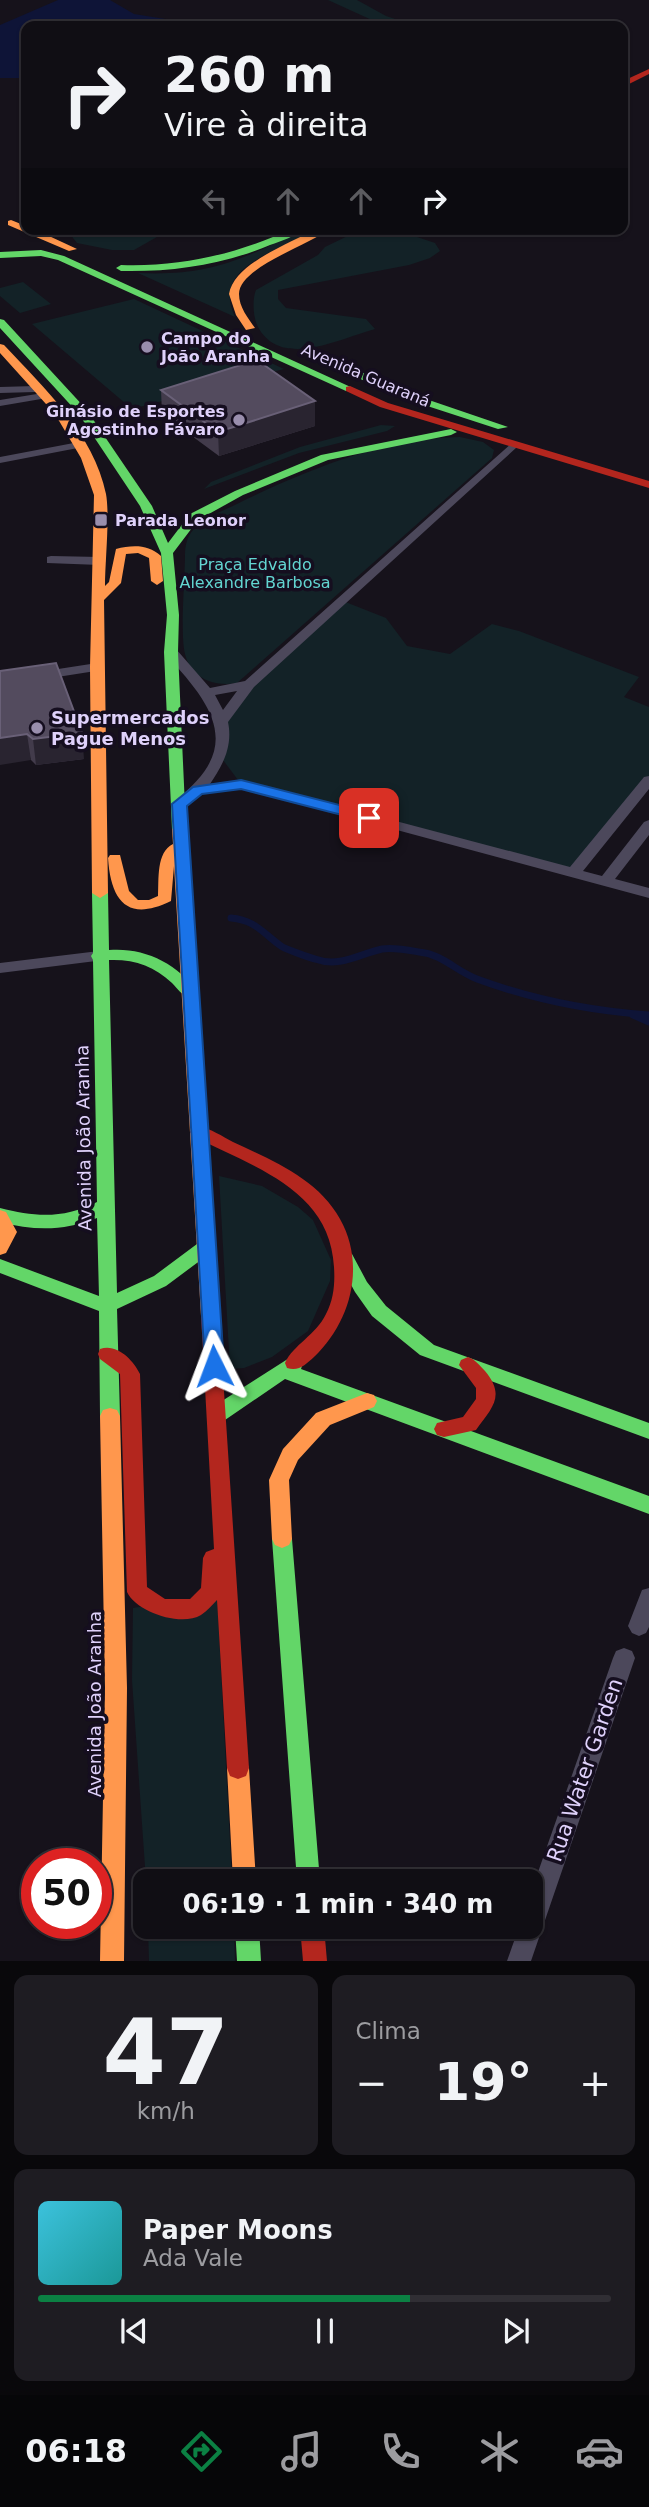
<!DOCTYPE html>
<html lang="pt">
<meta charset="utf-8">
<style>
body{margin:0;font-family:"DejaVu Sans",sans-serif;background:#1e1c22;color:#f1f3f6;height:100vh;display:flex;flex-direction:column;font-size:26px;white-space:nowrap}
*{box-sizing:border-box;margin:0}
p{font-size:23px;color:#9c9ca0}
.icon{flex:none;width:38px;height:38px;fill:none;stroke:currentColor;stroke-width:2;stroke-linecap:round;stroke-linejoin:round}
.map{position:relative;height:1961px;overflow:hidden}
.details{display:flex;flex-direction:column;gap:14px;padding:14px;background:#09080b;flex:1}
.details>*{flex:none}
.top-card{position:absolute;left:21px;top:21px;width:607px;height:214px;border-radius:14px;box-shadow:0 2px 5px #0004,0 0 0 2px #302e34;background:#100e14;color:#f1f3f6;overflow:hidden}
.speed{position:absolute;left:21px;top:1848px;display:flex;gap:14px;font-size:35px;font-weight:700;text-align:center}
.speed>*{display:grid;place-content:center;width:91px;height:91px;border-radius:50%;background:#100e14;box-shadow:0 2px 5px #0004,0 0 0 2px #302e34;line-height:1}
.speed .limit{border:10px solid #d22;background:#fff;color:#111}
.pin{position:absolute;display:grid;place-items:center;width:60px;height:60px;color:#fff;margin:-30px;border-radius:14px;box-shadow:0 4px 10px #0006}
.me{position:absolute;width:77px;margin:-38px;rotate:357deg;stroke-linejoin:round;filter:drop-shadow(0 0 5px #0008)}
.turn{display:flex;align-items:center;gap:24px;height:147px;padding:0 28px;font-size:32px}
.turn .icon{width:91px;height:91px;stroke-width:2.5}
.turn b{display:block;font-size:49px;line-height:60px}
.lanes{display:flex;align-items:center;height:66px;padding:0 28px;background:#0003;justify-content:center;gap:35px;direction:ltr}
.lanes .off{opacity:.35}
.big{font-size:52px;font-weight:600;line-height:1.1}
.details .tile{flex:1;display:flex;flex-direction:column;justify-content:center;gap:10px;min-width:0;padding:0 24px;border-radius:14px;background:#1e1c22}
.details .dial{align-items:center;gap:0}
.dial b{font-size:91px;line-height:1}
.song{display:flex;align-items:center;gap:21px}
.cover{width:84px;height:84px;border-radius:10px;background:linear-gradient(135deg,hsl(190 70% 55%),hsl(180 70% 35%))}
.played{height:7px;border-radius:4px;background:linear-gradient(90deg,#0b8043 65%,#302e34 65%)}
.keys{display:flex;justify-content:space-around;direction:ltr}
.heat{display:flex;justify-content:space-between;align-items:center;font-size:38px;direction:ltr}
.details .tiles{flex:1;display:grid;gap:14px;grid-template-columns:1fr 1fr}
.tile:last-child{grid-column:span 2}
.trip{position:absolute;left:133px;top:1869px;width:410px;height:70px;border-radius:14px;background:#100e14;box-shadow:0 2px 5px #0004,0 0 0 2px #302e34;font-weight:600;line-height:70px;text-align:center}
.dock{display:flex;height:112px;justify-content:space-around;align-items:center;background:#060608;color:#9c9ca0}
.dock .icon{width:49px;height:49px}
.dock .on{color:#0b8043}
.dock b{font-size:32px;color:#f1f3f6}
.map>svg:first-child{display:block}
.green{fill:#132227}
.water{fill:#0e1437}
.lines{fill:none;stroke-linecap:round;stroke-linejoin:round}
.stream{stroke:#0e1437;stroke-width:7}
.street{fill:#4c485b;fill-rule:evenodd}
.fast{fill:#63d668;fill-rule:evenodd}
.slow{fill:#ff974d;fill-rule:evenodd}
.jam{fill:#b3261e;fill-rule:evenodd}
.wall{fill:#423b4b}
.shaded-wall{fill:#292430}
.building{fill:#534b5e;stroke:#696077;stroke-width:2}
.route{fill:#1a73e8;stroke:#114b97;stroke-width:2}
.poi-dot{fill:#998ead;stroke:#150e1f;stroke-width:2.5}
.labels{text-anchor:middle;stroke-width:7;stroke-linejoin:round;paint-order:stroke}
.far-poi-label{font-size:16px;font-weight:bold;fill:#dfd1fb;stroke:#150e1f;text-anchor:start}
.far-street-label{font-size:16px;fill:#dfd1fb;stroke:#150e1f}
.far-park-label{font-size:16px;fill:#63d5d1;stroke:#150e1f}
.poi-label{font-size:18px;font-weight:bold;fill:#dfd1fb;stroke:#150e1f;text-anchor:start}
.street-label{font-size:18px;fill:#dfd1fb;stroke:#150e1f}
.near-street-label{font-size:21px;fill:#dfd1fb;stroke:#150e1f}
</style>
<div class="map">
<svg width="649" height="1961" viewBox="0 0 649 1961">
<rect width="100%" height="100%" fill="#16121b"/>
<path class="green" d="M 328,0 L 357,0 L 386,16 L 416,26 L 385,26 Z
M 66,229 L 171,229 L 134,250 L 112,250 L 77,243 Z
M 362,229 L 407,229 L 417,237 L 435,243 L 440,251 L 430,258 L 409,265 L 278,290 L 278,299 L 286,308 L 366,319 L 375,329 C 341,338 281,370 258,327 C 253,318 252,299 256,290 L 318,255 L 325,247 Z
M 292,235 L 300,237 C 266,256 213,270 235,317 L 138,273 C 202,276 236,263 292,235 Z
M 23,282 L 51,304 L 20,313 L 0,296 L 0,288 Z
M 134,299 L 284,369 L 132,409 L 32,324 Z
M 381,425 L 395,426 L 387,431 L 299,453 L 204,489 L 211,482 L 300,447 Z
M 460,437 L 483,442 L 494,450 L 492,458 L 237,683 C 215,687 191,679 185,654 C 180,634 185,579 185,555 C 185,546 187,537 193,530 C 204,517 225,510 239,503 C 306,470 385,438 460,437 Z
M 343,601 L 386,618 L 407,646 L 450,654 L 492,624 L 519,631 L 639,677 L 624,697 L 649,707 L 649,778 L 575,871 L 241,784 L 220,756 L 222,721 L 241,694 Z
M 219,1176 L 262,1186 L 298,1207 L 313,1220 L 331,1260 L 330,1281 L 308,1331 L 272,1357 L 244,1368 L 230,1369 Z
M 217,1595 L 232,1881 L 146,1881 L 132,1680 L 133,1608 Z
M 148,1927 L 234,1927 L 235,1961 L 149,1961 Z"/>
<path class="water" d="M 58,0 L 110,0 L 134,14 L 209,26 L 26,26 L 26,78 L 0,78 L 0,25 Z"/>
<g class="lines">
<path class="stream" d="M 231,918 C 255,920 263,933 281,946 C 283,948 310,958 315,959 C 340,968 359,954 382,949 C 393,947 408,950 419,952 C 442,954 456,971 477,979 C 531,999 592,1011 649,1015
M 633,1015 L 649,1022"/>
<path class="street" d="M 0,387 L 35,386 L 40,389 L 35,392 L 0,393 Z
M 43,393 L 48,396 L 47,398 L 0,406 L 0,400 Z
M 79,442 L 85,445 L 83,447 L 0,463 L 0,457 Z
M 513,442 L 517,443 L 517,447 L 254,687 L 228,722 C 233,746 223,765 210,784 L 241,780 L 570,867 L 644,777 L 649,776 L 649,789 L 583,871 L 602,876 L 644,822 L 649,820 L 649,835 L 615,879 L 649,888 L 649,898 L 241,788 L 202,794 L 184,807 L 174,807 L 172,804 L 174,801 C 244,749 215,707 166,655 L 166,649 L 176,649 L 210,688 L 245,681 ZM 237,691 L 223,710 L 215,695 Z
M 51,556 L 100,557 L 106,561 L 100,565 L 47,563 L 47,557 Z
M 97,663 L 104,667 L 102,670 L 0,686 L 0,678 Z
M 99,951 L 107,956 L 104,960 L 0,973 L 0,963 Z
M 649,1588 L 649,1627 L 646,1633 L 639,1636 L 632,1633 L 628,1626 L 642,1590 Z
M 624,1648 L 632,1651 L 635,1658 L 531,1961 L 507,1961 L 519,1927 L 530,1927 L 530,1895 L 613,1658 L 616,1651 Z"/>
<path class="fast" d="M 292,229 L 305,229 C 295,236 282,241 270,245 C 222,265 173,272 121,271 L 116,268 L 121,265 C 182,267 236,254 292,229 Z
M 41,250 L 64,256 L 355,389 L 346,391 L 58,260 L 41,256 L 0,258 L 0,252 Z
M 0,319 L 4,320 L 86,409 L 152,506 L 168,543 L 190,514 L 235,491 L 321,455 L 451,429 L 457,432 L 451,435 L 328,460 L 243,495 L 198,520 L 173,553 L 179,615 L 178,652 L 186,829 L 184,832 L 179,834 L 172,829 L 164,652 L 167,615 L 161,553 L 140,506 L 78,413 L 0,328 Z
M 301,350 L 309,350 L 423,398 L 508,427 L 498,429 L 415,402 L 301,354 Z
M 100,888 L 108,893 L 109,950 C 143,947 178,963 197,992 L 189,997 C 181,995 178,989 172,983 C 154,966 134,959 109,960 L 117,1293 L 154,1276 L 201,1241 L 207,1239 L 213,1241 L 216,1246 L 213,1251 L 166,1286 L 117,1309 L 120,1416 L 117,1422 L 110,1424 L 103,1422 L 100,1416 L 99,1311 L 0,1273 L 0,1259 L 99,1296 L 97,1218 C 64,1231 35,1231 0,1222 L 0,1208 C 35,1217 64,1219 97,1202 L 93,960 L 91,956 L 93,953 L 92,893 Z
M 346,1252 L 352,1254 L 367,1282 L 386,1306 L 434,1345 L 649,1423 L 649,1439 L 420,1355 L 372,1316 L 355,1292 L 337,1259 L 340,1254 Z
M 294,1355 L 301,1358 L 303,1363 L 301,1369 L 649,1496 L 649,1514 L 285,1379 L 225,1420 L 218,1422 L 211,1420 L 208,1414 L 211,1408 Z
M 282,1530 L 289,1533 L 292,1539 L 320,1881 L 297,1881 L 272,1539 L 275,1533 Z
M 235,1927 L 259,1927 L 261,1961 L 237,1961 Z"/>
<path class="slow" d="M 11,220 L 26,226 L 26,229 L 34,229 L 77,249 L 69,251 L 8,225 L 8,221 Z
M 316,229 L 329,229 C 310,245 239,267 239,294 C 239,307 248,318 255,328 L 246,330 L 236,315 L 229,294 C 234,263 291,243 316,229 Z
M 0,344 L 4,345 C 44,388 94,434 106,494 C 110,517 105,561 105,586 L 109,582 L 116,549 C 132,545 148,544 161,556 L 163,581 L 157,585 L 151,581 L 149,558 L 138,553 L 126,554 L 121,583 L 104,600 L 108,893 L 100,898 L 92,893 L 90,667 L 94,495 L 81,458 L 55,414 L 0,353 Z
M 179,824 L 186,829 L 219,1316 L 217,1321 L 210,1323 L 203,1321 L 201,1316 L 174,866 L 171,901 C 128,922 111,902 108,858 L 110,855 L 120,855 L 129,891 L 138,900 L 149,900 L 158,896 C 159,880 156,852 173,844 L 172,829 Z
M 0,1210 L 6,1212 L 17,1232 L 6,1253 L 0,1255 Z
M 367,1393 L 374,1395 L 377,1401 L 374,1407 L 330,1425 L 298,1460 L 289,1480 L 292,1539 L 289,1545 L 282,1548 L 275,1545 L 272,1539 L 269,1480 L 283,1449 L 316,1413 Z
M 110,1408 L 117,1410 L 120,1416 L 127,1688 L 124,1961 L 100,1961 L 105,1688 L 100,1416 L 103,1410 Z
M 238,1757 L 246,1760 L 249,1768 L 256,1881 L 233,1881 L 227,1768 L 230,1760 Z"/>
<path class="jam" d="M 649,69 L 649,74 L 623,87 L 623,81 Z
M 350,386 L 388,403 L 649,481 L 649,488 L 380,407 L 346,391 L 346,387 Z
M 199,1126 C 211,1129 222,1136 233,1142 C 273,1161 318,1179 340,1219 C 366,1265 351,1322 314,1357 C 306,1364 299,1372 287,1368 L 285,1363 C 293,1345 316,1335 326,1314 C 334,1299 335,1283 334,1267 C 330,1189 253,1167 193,1136 L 190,1132 L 193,1128 Z
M 210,1309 L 217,1311 L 219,1316 L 249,1768 L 246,1776 L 238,1779 L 230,1776 L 227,1768 L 217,1600 C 212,1605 207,1611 201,1615 C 181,1627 136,1612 127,1592 L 120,1374 L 100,1359 L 98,1354 L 100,1349 C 117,1343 133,1360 140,1374 L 147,1587 L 165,1599 L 190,1599 L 201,1588 L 203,1558 L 206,1552 L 214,1549 L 201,1316 L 203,1311 Z
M 468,1357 C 476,1360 479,1365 485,1371 C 506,1396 492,1408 476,1430 L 444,1437 L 437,1435 L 434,1429 L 437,1423 L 463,1417 L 476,1399 L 476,1388 L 459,1365 L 461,1360 Z
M 300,1927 L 324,1927 L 327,1961 L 303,1961 Z"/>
</g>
<path class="wall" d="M 161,390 L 315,401 L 315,426 L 219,456 L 162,414 Z
M 0,671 L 84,759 L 36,765 L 31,760 Z"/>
<path class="shaded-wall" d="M 315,401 L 315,426 L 219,456 L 218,432 Z
M 82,733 L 84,759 L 36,765 L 33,739 Z
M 27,734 L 31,760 L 0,765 L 0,738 Z"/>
<path class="building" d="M 257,360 L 315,401 L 218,432 L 161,390 Z
M 56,663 L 82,733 L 33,739 L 27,734 L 0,738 L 0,671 Z"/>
<path class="route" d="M 241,780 L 375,814 L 377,818 L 369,822 L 241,789 L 202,794 L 187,806 L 224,1366 L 221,1372 L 208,1372 L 205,1366 L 172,804 L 193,787 Z"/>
<g class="poi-dot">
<circle cx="147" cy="347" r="7"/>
<circle cx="239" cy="420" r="7"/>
<rect x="94" y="513" width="14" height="14" rx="3.5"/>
<circle cx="37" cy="728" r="7"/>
</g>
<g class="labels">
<g class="far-poi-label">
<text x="161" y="344">Campo do<tspan x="161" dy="18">João Aranha</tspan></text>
<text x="225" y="417" text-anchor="end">Ginásio de Esportes<tspan x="225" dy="18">Agostinho Fávaro</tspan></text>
<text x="115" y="526">Parada Leonor</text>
</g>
<g class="far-street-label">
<text transform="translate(366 375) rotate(23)" y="6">Avenida Guaraná</text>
</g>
<g class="far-park-label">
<text x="255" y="570">Praça Edvaldo<tspan x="255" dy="18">Alexandre Barbosa</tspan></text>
</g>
<g class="poi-label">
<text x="51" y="724">Supermercados<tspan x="51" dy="21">Pague Menos</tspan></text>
</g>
<g class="street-label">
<text transform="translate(84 1138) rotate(-91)" y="6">Avenida João Aranha</text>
<text transform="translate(95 1704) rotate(-90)" y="6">Avenida João Aranha</text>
</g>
<g class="near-street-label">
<text transform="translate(585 1770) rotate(-71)" y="7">Rua Water Garden</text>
</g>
</g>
</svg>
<div class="speed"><div class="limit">50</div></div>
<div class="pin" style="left:369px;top:818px;background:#d93025"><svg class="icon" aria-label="arrive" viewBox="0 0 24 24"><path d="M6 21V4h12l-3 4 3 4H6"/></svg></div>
<svg class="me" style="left:214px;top:1366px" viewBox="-20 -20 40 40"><path d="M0-17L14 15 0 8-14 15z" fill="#1a73e8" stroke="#fff" stroke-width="4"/></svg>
<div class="trip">06:19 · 1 min · 340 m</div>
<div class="top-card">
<div class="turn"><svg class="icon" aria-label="right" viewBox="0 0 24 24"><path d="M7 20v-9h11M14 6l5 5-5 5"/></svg><div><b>260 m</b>Vire à direita</div></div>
<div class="lanes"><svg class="icon off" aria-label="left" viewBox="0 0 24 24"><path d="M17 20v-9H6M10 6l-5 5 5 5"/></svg><svg class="icon off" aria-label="ahead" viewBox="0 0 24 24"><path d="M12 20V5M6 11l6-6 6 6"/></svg><svg class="icon off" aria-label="ahead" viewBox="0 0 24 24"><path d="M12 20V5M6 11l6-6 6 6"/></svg><svg class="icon" aria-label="right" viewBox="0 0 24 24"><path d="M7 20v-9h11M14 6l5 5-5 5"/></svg></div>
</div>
</div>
<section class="details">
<div class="tiles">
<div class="tile dial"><b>47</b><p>km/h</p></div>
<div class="tile"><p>Clima</p>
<div class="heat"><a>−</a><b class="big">19°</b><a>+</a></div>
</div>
<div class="tile">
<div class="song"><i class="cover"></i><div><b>Paper Moons</b><p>Ada Vale</p></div></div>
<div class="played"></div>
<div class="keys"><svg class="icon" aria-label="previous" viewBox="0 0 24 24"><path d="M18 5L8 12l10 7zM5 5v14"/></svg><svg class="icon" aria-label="pause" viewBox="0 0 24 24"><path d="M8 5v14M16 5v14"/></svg><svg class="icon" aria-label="next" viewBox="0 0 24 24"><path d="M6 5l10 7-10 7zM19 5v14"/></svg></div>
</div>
</div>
</section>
<nav class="dock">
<b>06:18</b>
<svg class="icon on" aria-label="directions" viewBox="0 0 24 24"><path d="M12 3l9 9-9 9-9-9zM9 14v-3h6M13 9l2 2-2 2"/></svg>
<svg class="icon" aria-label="music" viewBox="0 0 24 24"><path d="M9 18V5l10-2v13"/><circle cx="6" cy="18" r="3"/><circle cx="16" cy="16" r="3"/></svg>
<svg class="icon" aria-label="phone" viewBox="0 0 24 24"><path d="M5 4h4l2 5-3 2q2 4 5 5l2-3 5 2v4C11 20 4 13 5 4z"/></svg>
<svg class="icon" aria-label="climate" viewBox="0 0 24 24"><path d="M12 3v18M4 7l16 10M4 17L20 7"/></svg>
<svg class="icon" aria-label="car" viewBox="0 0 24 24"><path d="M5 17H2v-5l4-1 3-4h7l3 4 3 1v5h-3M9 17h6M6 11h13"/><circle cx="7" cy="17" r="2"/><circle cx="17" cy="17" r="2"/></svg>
</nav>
